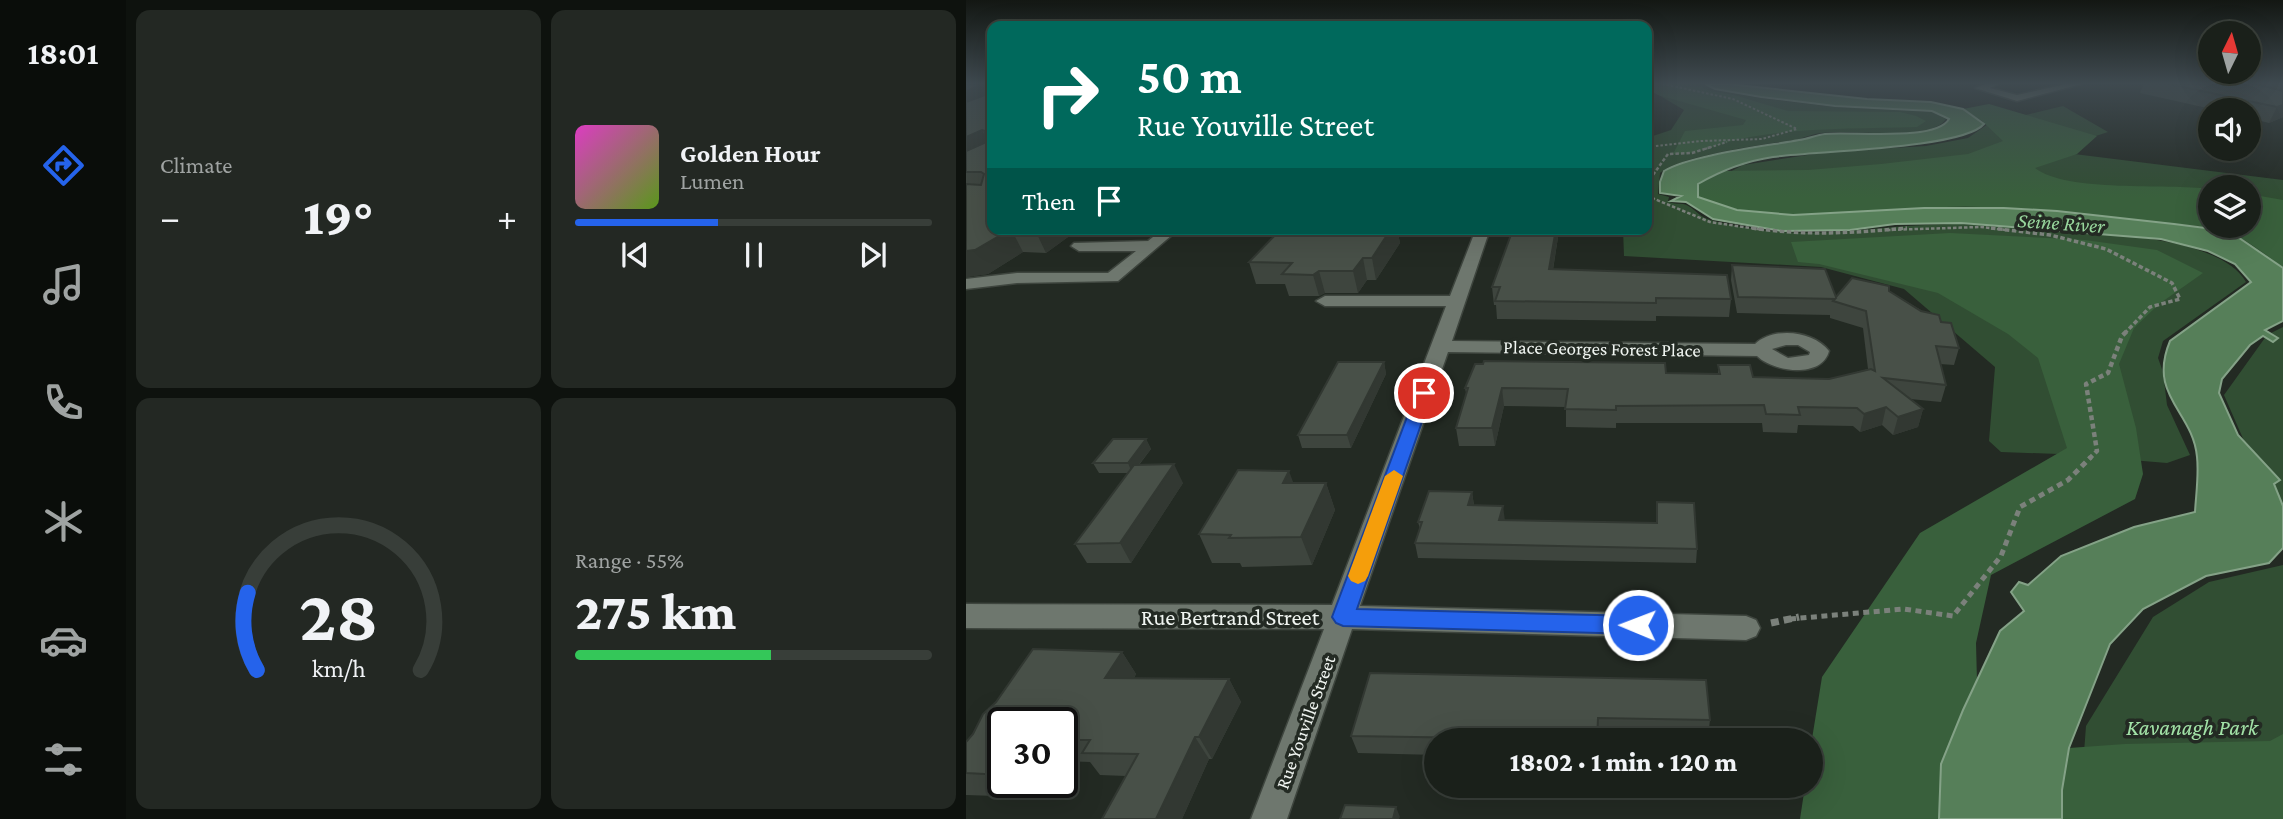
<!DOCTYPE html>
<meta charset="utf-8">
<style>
body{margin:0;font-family:"Crimson Pro",serif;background:#232823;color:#f1f3f6;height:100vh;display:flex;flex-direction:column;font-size:26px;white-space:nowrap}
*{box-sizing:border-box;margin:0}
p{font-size:23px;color:#9fa3a2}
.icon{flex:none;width:38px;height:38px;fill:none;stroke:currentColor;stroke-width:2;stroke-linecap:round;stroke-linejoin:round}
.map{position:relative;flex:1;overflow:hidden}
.panel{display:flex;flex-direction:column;gap:10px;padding:10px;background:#0e120e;width:840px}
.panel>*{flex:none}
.banner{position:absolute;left:21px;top:21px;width:665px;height:214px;border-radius:14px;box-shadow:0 7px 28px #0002,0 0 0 2px #383e39;background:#00695c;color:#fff;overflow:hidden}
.needle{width:46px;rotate:5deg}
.fabs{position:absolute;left:1232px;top:21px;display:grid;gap:14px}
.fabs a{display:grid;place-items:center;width:63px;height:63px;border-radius:50%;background:#1a201a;box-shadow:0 7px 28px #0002,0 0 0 2px #383e39;font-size:35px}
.speed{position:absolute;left:21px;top:707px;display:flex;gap:14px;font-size:35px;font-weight:700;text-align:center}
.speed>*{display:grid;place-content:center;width:91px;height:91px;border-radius:50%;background:#1a201a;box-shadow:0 7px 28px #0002,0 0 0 2px #383e39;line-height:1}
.speed .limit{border:4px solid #111;border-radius:10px;background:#fff;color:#111}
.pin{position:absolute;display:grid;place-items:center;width:60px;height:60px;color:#fff;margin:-30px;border:4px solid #fff;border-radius:50%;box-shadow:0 2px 7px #0007}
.me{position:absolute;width:77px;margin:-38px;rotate:271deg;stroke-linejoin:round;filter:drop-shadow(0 0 5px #0008)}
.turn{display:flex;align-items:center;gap:24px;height:147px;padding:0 35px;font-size:32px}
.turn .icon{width:91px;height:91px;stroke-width:2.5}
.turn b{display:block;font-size:49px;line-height:60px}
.then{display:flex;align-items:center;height:66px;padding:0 35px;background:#0003;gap:14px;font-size:26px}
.big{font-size:52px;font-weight:800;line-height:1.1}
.panel .widget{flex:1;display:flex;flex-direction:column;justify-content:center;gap:10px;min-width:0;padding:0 24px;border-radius:14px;background:#232823}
.panel .dial{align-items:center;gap:0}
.dial svg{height:182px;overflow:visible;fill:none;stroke:#383e39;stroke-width:7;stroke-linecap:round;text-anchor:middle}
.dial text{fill:#f1f3f6;stroke:none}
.song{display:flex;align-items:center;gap:21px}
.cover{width:84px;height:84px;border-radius:10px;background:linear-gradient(135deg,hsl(310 70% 55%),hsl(90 70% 35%))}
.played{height:7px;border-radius:4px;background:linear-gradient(90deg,#2563eb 40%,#383e39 40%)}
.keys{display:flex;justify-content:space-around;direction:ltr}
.heat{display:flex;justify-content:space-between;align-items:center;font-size:38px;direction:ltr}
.charge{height:10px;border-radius:5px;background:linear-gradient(90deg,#34c759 55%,#383e39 0)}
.panel .tiles{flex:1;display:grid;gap:10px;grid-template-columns:repeat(2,1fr)}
.trip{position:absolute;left:458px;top:728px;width:399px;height:70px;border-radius:35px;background:#1a201a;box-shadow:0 7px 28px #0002,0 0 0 2px #383e39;font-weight:800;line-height:70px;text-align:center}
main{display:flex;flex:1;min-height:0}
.tabs{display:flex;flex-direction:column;width:126px;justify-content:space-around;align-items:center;background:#0a0d0a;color:#9fa3a2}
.tabs .icon{width:49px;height:49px}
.tabs .active{color:#2563eb}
.tabs b{font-size:32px;color:#f1f3f6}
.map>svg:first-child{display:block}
.green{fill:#314e33;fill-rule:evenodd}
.forest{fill:#39603c}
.water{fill:#567f59;stroke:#84a287;stroke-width:2}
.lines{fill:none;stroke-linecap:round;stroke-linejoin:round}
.minor-casing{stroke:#3e453e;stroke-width:3}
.path-far5{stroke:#7b817b;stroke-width:2;stroke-dasharray:2.5 2;stroke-linecap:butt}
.path-far4{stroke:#7b817b;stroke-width:2.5;stroke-dasharray:3.5 2;stroke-linecap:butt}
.path-far3{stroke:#7b817b;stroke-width:3.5;stroke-dasharray:4.5 2.5;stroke-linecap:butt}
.path-far2{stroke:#7b817b;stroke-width:4.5;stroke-dasharray:5 3.5;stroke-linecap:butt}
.path-far1{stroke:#7b817b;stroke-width:5;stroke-dasharray:6 4.5;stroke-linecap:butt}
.path{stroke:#7b817b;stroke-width:7;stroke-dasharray:8 5;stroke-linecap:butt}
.minor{fill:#6e776e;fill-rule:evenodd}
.wall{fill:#3e453e}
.shaded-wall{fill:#323832}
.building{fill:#485048;stroke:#323832;stroke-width:2}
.route{fill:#2563eb;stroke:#184099;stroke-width:2}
.slow{fill:#f59e0b}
.labels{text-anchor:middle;stroke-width:7;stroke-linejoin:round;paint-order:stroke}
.street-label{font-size:19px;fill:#f0f5f1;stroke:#232a23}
.water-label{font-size:21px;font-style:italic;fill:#98d79d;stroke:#232a23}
.near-street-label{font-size:23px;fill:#f0f5f1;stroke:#232a23}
.near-park-label{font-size:23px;font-style:italic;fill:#a2e2a7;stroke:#232a23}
</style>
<main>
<nav class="tabs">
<b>18:01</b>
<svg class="icon active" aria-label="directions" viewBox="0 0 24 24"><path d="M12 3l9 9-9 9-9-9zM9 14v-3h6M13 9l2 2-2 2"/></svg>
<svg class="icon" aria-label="music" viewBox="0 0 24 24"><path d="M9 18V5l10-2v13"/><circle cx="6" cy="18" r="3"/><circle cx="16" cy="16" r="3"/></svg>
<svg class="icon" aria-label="phone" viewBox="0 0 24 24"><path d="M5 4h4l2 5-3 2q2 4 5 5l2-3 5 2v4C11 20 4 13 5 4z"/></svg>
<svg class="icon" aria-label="climate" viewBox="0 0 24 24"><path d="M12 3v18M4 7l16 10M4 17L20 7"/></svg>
<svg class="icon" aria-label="car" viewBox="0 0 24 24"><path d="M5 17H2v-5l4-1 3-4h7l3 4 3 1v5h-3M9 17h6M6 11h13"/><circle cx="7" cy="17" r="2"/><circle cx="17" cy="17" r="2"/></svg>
<svg class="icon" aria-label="filters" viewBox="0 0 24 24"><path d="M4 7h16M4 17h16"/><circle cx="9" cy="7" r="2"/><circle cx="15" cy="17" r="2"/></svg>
</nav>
<section class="panel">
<div class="tiles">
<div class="widget"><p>Climate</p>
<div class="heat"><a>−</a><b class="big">19°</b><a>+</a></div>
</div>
<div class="widget">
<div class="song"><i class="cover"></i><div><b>Golden Hour</b><p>Lumen</p></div></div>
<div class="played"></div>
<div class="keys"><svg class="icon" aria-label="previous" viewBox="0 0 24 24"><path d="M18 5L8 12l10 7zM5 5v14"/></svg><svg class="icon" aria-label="pause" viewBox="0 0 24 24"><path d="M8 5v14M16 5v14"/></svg><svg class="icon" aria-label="next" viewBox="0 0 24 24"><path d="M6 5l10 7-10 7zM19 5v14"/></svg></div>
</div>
<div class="widget dial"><svg viewBox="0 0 100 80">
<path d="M14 69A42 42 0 1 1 86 69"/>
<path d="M14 69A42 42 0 0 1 10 35" stroke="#2563eb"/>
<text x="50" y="56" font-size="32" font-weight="700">28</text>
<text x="50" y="72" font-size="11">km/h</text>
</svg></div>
<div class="widget"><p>Range · 55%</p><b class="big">275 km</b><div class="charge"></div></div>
</div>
</section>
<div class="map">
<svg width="1317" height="819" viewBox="0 0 1317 819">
<rect width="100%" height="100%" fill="#232a23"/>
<path class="green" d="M 681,84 L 736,84 L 749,90 L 794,98 L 869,107 L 966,112 L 980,119 C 966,142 881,129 855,133 C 846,134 837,138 829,140 C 800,144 713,156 694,173 L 692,194 L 703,197 L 702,201 C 708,205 711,203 717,204 C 725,205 732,215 739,218 C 753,224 797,231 813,232 C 874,236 933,223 994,224 C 1024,224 1054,228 1084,230 C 1133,234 1253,235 1280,282 L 1197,341 L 1192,358 L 1197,372 L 1201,405 L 1224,455 L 1201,463 L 1093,454 L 1035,452 L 1023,441 L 1029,367 L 938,289 L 855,267 L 658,256 L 657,229 L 681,229 L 681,138 L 705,130 L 718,110 L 681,88 Z
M 1097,106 L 1142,132 L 1084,151 L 1317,180 L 1317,300 L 1272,231 L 1058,207 L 739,185 L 777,165 L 861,152 L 960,146 L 1002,138 L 1022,124 ZM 1244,187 L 1283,187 L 1283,226 L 1244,226 Z
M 1317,327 L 1317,530 L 1258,395 L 1301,335 Z
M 1317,565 L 1317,819 L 1113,819 L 1120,726 L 1187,617 L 1243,582 Z"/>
<path class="forest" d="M 681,84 L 729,84 L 744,91 L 768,95 L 822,111 L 934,112 L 950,116 L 960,121 L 951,127 C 893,129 832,127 774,139 C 751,144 732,155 707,154 L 719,131 L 777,125 L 780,120 L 692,95 L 681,88 Z
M 1023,104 L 1131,136 L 1111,154 L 1069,168 C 1101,193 1201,183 1244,189 L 1244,226 L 1283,226 L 1283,194 L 1317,200 L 1317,268 C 1301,255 1283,241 1264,233 C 1248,225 1215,225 1196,223 C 1117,214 1037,203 958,208 C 885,211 800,230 732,197 L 732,184 L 756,171 L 842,170 L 915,164 L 1002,154 L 1037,141 L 1016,121 L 997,109 Z
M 984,233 L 1119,240 L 1191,250 L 1237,273 L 1193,304 L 1168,328 L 1153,364 L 1170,428 L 1177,474 L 1169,499 L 1025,575 L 1010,643 L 1011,682 L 975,764 L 973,819 L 834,819 L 839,786 L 845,786 L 845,745 L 856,677 L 954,533 L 1101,448 L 1072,358 L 1042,334 L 972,293 L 853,264 L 832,262 L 825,242 Z
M 1317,734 L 1317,819 L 1096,819 L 1096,790 L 1103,748 L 1159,744 L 1304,741 Z"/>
<path class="water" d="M 739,84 L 762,84 L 901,99 L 965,102 L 997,109 L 1018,124 C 997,149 847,151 807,157 C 780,161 756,170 732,184 L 732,197 L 771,210 L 827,215 L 958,208 L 1038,208 L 1091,211 L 1208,224 L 1263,231 L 1317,268 L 1317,321 L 1299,330 L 1312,338 L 1307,342 L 1297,336 L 1284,345 L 1256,379 L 1253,393 L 1272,435 L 1314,480 L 1308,484 L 1317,506 L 1317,548 L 1303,563 L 1240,576 L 1177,609 L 1144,644 L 1103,748 L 1096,790 L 1096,819 L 973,819 L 975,764 L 997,710 L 1034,631 L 1058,611 L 1045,592 L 1053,582 L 1062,585 L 1095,556 L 1168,527 L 1229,512 C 1230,494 1233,475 1231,457 C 1227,411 1181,396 1204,341 L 1285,282 L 1269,264 L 1242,251 L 1195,239 L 995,223 L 929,224 L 884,230 L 815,231 L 747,219 L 720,202 L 705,201 L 715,196 L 694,193 L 694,182 L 698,171 C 724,155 800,146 833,140 C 842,139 850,135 859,134 C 884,131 970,142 983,119 L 966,111 L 869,106 L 795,97 L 749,89 Z"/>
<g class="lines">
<g class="minor-casing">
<path id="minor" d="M 1019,84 L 1032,84 L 1024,88 L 1051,95 L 1100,84 L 1115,84 L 1051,101 L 1009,88 Z
M 197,229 L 213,229 L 152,281 L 51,283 L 0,289 L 0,279 L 51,273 L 142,273 L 170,251 L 113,251 L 105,246 L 108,243 L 182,241 Z
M 510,229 L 524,229 L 486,341 L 789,344 C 808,326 848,331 863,351 C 856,379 807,372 791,356 L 482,352 L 394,606 L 780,616 L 790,620 L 794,628 L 790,636 L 780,640 L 386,629 L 321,819 L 285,819 L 358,629 L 0,628 L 0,604 L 366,605 L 480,306 L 359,306 L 350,301 L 359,296 L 484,296 ZM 820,345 L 832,345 L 844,352 L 843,355 L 822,358 L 806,349 Z"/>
</g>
<path class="path-far5" d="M 681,147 L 735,141 L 796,139 L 831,129 L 767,99 L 697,84
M 739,149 L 761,142"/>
<path class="path-far4" d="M 745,147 L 726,153 L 702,154 L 684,179 L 686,198 L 744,222 L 798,230
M 921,230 L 1015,227 L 1040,230"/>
<path class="path-far3" d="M 786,228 C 839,236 888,233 941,228
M 1025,228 L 1084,235 L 1140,249 L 1206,283 L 1214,299 L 1184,307 L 1160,332"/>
<path class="path-far2" d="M 1123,459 L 1131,451 L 1120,384 L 1142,373 L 1156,336 L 1162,330"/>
<path class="path-far1" d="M 824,619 L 938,609 L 987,616 L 1035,556 L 1054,507 L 1102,480 L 1125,457"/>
<path class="path" d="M 805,623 L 833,617"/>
<use href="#minor" class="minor"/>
</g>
<path class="wall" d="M 0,84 L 26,84 L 113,229 L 80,253 L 57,252 L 22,274 L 0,277 Z
M 1178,84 L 1317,84 L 1317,117 L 1303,123 L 1283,118 L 1283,110 L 1250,110 L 1174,93 Z
M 315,229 L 431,229 L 434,243 L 410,280 L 401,280 L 392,293 L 359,293 L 353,296 L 323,296 L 319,284 L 290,284 L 283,262 Z
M 547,229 L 604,229 L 604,231 L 593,231 L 587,270 L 765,299 L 763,317 L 690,316 L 690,321 L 531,319 L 530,305 L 528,305 L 526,287 Z
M 766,265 L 870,297 L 923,291 L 975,322 L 993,348 L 988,365 L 974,364 L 980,385 L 975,402 L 944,399 L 957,409 L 952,427 L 927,435 L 916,425 L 894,432 L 887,426 L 832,425 L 831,433 L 797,432 L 796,423 L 650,423 L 650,428 L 600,427 L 600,407 L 538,406 L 529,446 L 493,446 L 490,428 L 500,393 L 499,388 L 700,373 L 752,374 L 752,365 L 787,377 L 863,379 L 902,369 L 897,328 L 864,318 L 864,315 L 771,313 L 765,280 Z
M 418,362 L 420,374 L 385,448 L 336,448 L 332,435 Z
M 180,439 L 185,449 L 173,465 L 217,483 L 165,563 L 121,563 L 109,544 L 162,473 L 133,473 L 127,463 Z
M 327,483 L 360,483 L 369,510 L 346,565 L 276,567 L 274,563 L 246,563 L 233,534 Z
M 506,492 L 508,505 L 539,520 L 690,523 L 691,502 L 731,549 L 730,563 L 452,558 L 449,543 L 454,529 L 452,522 Z
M 67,649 L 156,652 L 170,674 L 168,678 L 263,679 L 275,702 L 246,759 L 243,759 L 216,819 L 136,819 L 160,776 L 134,775 L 124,762 L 96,761 L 96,723 L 37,723 L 37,782 L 74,782 L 64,797 L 0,795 L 0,742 L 7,734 L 17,714 L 30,702 Z
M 404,673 L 744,720 L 742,737 L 633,735 L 632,740 L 471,740 L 471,755 L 392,753 L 385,736 Z"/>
<path class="shaded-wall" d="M 17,84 L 25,101 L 0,111 L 0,91 Z
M 1317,105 L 1317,117 L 1303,123 L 1311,107 Z
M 16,130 L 25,149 L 0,161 L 0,137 Z
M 45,229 L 57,252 L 22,274 L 0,277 L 0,251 Z
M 70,229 L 113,229 L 80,253 L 69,230 Z
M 425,229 L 431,229 L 434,243 L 410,280 L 406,258 Z
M 590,229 L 593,229 L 593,231 L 584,287 L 583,269 Z
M 397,258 L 401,280 L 392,293 L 387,271 Z
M 353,271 L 359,293 L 353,296 L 347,275 Z
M 418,362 L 420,374 L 385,448 L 381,435 Z
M 536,388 L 538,406 L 529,446 L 526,428 Z
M 920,407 L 916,425 L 894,432 L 898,414 Z
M 957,409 L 952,427 L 927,435 L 932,417 Z
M 180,439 L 185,449 L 166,473 L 162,463 Z
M 208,464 L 217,483 L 165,563 L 154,543 Z
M 323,471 L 333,498 L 317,483 Z
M 360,483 L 369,510 L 346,565 L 335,537 Z
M 506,492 L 508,506 L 502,505 Z
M 537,506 L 539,521 L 533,520 Z
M 156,652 L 170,674 L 155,700 L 139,678 Z
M 263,679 L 275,702 L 246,759 L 233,737 Z
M 229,737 L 243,759 L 216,819 L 190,819 Z
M 51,782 L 74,782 L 64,797 Z
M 430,807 L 434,817 L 433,819 L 427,819 Z"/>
<path class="building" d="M 0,84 L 26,84 L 26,229 L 45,229 L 9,250 L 0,251 L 0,184 L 15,185 L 18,174 L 15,172 L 0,172 L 0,151 L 18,143 L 19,131 L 16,130 L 0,137 L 0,102 L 19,95 L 21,86 L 17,84 L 0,91 Z
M 1203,84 L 1291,84 L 1317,91 L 1317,105 L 1311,107 Z
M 315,229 L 425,229 L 406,258 L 397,258 L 387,271 L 353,271 L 347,275 L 316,274 L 326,263 L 283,262 Z
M 547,229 L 590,229 L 583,269 L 761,275 L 765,299 L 690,298 L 690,303 L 529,301 L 534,287 L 526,287 Z
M 766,265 L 859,269 L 870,297 L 886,278 L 923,286 L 923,291 L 955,311 L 973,315 L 975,322 L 985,323 L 993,348 L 970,346 L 980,385 L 917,378 L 957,409 L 932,417 L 920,407 L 898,414 L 891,408 L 832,407 L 834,415 L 800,414 L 798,405 L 650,406 L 650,410 L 599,409 L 602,389 L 536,388 L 526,428 L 490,428 L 502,388 L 499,388 L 509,364 L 517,364 L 518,361 L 699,363 L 700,373 L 754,374 L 752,365 L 784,365 L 787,377 L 863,379 L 905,369 L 909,371 L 900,311 L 867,301 L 869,299 L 772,297 Z
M 372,362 L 418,362 L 381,435 L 332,435 Z
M 147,439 L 180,439 L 162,463 L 127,463 Z
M 208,464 L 154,543 L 109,544 L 168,465 Z
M 272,470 L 323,471 L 317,483 L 360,483 L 335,537 L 263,538 L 265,535 L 233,534 Z
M 463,491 L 506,492 L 502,505 L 537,506 L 533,520 L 691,523 L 691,502 L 728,503 L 731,549 L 449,543 L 456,522 L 452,522 Z
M 67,649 L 156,652 L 139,678 L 263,679 L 233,737 L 229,737 L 190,819 L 136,819 L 172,754 L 116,753 L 124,740 L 96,740 L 96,723 L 37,723 L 37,775 L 0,773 L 0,742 L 7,734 L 17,714 L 30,702 Z
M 404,673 L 740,680 L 744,720 L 632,718 L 631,740 L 385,736 Z
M 379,805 L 430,807 L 427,819 L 374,819 Z"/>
<linearGradient id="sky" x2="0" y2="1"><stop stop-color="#131713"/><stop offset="0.42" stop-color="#3f4a50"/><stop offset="1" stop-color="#3f4a50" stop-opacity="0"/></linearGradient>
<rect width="1317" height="198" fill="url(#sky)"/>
<path class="route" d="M 458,389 L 466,393 L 391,609 L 672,616 L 680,619 L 683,625 L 680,632 L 672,634 L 377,626 L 370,623 L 366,617 L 450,393 Z"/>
<path class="slow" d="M 428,470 L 437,476 L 402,576 L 399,581 L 392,584 L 385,581 L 382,576 L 419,476 Z"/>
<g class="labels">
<g class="street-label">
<text transform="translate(636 348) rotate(1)" y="7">Place Georges Forest Place</text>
<text transform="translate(339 722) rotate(-70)" y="7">Rue Youville Street</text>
</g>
<g class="water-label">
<text transform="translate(1095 223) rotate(4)" y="7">Seine River</text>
</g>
<g class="near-street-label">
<text x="264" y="625">Rue Bertrand Street</text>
</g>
<g class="near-park-label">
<text x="1226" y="735">Kavanagh Park</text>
</g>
</g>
</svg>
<div class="fabs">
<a><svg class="needle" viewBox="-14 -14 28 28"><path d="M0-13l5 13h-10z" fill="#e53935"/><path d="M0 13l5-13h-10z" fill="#9fa3a2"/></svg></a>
<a><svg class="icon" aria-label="sound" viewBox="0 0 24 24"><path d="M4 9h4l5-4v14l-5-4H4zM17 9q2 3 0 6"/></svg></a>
<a><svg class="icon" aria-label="layers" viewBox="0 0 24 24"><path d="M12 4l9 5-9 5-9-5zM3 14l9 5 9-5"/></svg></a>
</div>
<div class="speed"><div class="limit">30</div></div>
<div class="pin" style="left:458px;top:393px;background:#d93025"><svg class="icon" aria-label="arrive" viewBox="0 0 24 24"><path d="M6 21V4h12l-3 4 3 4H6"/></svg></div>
<svg class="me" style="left:672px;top:625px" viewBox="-20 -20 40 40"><circle r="17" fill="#2563eb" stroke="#fff" stroke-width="3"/><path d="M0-11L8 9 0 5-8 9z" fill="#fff"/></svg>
<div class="trip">18:02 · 1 min · 120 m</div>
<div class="banner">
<div class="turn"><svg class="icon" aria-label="right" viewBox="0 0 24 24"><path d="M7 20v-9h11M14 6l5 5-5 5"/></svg><div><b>50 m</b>Rue Youville Street</div></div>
<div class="then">Then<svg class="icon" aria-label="arrive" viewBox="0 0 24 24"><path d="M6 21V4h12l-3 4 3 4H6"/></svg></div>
</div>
</div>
</main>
